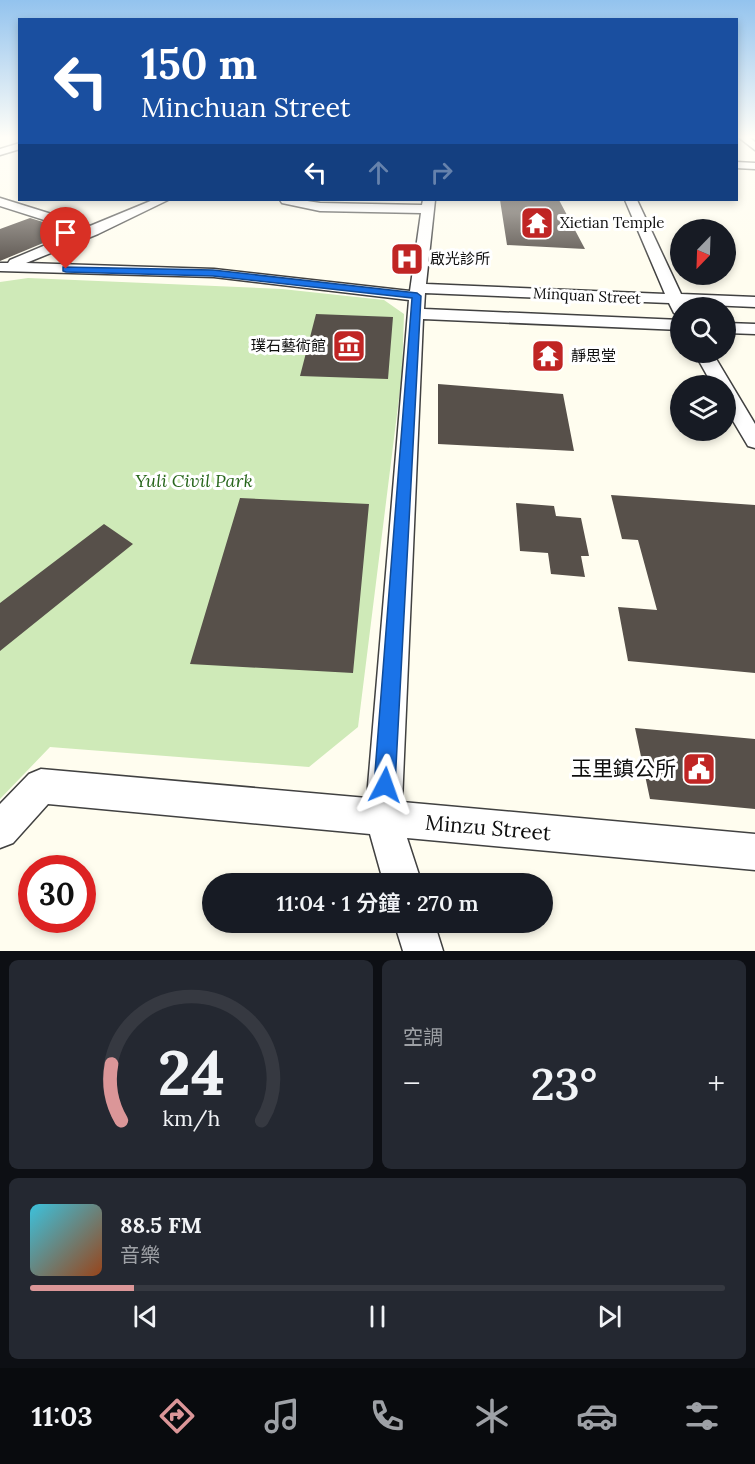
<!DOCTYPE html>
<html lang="zh-TW">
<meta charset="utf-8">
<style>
body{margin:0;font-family:Lora,"Noto Sans TC",serif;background:#242831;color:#f1f3f6;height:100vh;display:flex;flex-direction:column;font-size:22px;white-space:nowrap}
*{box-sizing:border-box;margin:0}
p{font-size:20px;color:#9ea1a6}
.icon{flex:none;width:33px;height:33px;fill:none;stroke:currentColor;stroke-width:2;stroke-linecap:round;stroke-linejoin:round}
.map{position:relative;height:951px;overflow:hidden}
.panel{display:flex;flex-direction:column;gap:9px;padding:9px;background:#0d0f14;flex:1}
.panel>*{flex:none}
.top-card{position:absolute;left:18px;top:18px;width:720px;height:183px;border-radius:0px;box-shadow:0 3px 9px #0003;background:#1a4fa0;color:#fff;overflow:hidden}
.needle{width:39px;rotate:203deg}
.buttons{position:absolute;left:670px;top:219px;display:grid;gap:12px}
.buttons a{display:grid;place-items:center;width:66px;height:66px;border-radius:50%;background:#171b24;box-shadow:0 3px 9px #0003;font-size:30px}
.speed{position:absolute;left:18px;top:855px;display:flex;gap:12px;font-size:30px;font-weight:700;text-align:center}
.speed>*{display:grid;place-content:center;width:78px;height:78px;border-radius:50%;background:#171b24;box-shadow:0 3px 9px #0003;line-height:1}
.speed .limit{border:9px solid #d22;background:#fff;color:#111}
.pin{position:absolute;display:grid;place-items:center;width:51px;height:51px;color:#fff;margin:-62px -26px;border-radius:50% 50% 50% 0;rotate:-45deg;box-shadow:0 0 6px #0007}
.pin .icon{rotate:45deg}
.me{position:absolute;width:66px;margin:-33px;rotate:4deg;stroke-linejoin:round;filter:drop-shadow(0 0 4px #0008)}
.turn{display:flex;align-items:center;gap:21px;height:126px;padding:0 24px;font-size:27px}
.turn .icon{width:78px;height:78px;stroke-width:2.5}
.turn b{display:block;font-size:42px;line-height:51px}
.lanes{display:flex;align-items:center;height:57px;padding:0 24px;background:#0003;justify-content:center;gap:30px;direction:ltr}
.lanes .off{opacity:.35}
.big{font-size:45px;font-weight:600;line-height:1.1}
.panel .tile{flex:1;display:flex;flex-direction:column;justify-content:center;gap:9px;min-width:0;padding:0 21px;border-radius:9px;background:#242831}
.panel .dial{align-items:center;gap:0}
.dial svg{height:156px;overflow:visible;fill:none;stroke:#363941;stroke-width:7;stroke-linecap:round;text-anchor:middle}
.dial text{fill:#f1f3f6;stroke:none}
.song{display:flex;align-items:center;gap:18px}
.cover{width:72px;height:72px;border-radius:9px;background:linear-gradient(135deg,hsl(190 70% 55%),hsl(20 70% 35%))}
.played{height:6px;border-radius:3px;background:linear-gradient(90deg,#db9698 15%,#363941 15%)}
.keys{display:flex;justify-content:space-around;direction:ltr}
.heat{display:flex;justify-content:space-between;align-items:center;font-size:33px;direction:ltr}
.panel .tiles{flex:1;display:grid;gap:9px;grid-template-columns:1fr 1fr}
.tile:last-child{grid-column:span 2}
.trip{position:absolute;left:202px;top:873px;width:351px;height:60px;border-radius:30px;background:#171b24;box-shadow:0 3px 9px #0003;font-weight:600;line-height:60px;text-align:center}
.menu{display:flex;height:96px;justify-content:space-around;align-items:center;background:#090b0e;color:#9ea1a6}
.menu .icon{width:42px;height:42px}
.menu .active{color:#db9698}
.menu b{font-size:27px;color:#f1f3f6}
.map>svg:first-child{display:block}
.green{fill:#cfeab8}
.building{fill:#57504a}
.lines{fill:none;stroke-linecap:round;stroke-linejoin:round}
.street-casing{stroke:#414141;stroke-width:3}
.street{fill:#fff;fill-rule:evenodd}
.route{fill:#1a73e8;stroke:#114b97;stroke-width:1.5}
.labels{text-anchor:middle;stroke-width:6;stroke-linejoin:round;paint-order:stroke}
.far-poi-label{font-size:15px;fill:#0e0e0e;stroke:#fff;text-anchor:start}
.far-street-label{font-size:15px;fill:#0e0e0e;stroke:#fff}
.park-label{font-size:18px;font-style:italic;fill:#29671d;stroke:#fff}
.near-poi-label{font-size:21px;fill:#0e0e0e;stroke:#fff;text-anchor:end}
.near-street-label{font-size:21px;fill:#0e0e0e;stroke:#fff}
</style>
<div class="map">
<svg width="755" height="951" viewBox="0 0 755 951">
<rect width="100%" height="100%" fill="#fffdef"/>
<path class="green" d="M 28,278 L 282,289 L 384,300 L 404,314 L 402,374 L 358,727 L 309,767 L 50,747 L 0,799 L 0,282 Z"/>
<path class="building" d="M 500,200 L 559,200 L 585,249 L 507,245 Z
M 30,218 L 72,231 L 0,261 L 0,229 Z
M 316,314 L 393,317 L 388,379 L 300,376 Z
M 438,384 L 563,394 L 574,451 L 438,444 Z
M 611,495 L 755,505 L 755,673 L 628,661 L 618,607 L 657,610 L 638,540 L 622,539 Z
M 240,498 L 369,504 L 353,673 L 190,664 Z
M 516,503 L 554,506 L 556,516 L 581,518 L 589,556 L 581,556 L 585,577 L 551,574 L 548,553 L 520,551 Z
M 104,524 L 133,544 L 0,651 L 0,603 Z
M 635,728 L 755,739 L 755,809 L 650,799 Z"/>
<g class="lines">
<g class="street-casing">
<path id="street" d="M 737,136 L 748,136 L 755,142 L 755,150 Z
M 20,143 L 20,149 L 0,155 L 0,149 Z
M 736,162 L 755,163 L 755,169 L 736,168 Z
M 0,198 L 90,226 L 153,200 L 168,200 L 98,234 L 26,263 L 214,269 L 410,291 L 421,213 L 320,211 L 282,203 L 280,200 L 301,200 L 320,203 L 422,205 L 423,200 L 435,200 L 426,284 L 665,294 L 625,200 L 637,200 L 681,294 L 755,297 L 755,307 L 685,304 L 687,308 L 681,308 L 680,315 L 674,313 L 669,303 L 425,293 L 424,309 L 681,320 L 681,330 L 423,319 L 402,802 L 755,834 L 755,870 L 407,838 L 422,884 L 384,884 L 370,834 L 48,804 L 13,843 L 0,848 L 0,804 L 29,774 L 41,769 L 367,798 L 409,300 L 214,277 L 0,271 L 0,263 L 8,263 L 10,260 L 79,231 L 0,206 Z
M 726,323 L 755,324 L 755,334 L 726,333 Z
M 694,352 L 712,352 L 755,424 L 755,448 L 748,446 L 726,409 L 726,386 L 713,386 Z
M 394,922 L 434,922 L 443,951 L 403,951 Z"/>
</g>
<use href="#street" class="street"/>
</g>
<linearGradient id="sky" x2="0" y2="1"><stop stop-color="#93c3ee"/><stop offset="0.51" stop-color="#fffef8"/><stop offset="1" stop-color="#fffef8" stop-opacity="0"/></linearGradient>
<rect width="755" height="269" fill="url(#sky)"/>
<path class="route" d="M 63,267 L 213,270 L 417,293 L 421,296 L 395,785 L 392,792 L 385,795 L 377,792 L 374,785 L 412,298 L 213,276 L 66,272 L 63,271 Z"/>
<defs>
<g id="temple-square" transform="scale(1.725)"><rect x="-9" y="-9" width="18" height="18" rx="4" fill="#c02524" stroke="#fff"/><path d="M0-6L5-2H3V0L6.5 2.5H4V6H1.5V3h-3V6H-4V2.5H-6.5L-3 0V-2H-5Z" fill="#fff"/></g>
<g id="hospital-square" transform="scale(1.725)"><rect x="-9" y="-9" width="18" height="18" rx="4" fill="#c02524" stroke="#fff"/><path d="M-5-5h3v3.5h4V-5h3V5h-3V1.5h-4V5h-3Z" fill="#fff"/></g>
<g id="museum-square" transform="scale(1.725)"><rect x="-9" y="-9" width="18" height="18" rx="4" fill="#c02524" stroke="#fff"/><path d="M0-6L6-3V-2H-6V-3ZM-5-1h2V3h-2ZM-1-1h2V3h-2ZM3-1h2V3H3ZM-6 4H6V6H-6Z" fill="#fff"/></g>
<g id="civic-square" transform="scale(1.725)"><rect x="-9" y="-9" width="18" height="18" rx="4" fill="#c02524" stroke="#fff"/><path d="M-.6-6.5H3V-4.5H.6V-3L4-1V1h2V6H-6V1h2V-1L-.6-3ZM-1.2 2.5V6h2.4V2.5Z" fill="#fff"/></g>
</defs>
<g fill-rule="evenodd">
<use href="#temple-square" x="537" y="223"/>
<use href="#hospital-square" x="407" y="259"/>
<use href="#museum-square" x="349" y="346"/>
<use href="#temple-square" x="548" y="356"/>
<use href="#civic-square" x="699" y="769"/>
</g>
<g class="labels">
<g class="far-poi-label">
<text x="560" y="228">Xietian Temple</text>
<text x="430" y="264">啟光診所</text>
<text x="326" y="351" text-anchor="end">璞石藝術館</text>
<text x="571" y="361">靜思堂</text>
</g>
<g class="far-street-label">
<text transform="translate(587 296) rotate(3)" y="5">Minquan Street</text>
</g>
<g class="park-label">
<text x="194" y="487">Yuli Civil Park</text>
</g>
<g class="near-poi-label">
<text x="676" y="776">玉里鎮公所</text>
</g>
<g class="near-street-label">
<text transform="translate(488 828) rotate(5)" y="7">Minzu Street</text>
</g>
</g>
</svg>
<div class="buttons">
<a><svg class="needle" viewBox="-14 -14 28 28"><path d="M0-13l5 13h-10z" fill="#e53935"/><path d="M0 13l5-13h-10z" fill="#9ea1a6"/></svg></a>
<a><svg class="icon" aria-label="search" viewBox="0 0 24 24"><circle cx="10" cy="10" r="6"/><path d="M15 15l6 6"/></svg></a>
<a><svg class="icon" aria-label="layers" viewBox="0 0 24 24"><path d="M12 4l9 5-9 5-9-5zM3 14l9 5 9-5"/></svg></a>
</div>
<div class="speed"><div class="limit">30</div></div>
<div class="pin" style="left:66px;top:269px;background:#d93025"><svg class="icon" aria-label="arrive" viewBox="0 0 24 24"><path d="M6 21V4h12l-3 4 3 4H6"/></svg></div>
<svg class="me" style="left:385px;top:785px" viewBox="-20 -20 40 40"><path d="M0-17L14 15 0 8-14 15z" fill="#1a73e8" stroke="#fff" stroke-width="4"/></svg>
<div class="trip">11:04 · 1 分鐘 · 270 m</div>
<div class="top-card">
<div class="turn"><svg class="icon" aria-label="left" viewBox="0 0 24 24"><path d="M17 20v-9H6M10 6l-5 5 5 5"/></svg><div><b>150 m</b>Minchuan Street</div></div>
<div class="lanes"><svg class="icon" aria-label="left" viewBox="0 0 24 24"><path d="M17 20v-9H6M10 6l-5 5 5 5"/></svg><svg class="icon off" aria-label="ahead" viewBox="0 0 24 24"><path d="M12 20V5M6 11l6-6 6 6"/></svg><svg class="icon off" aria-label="right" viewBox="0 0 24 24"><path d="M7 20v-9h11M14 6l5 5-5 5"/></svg></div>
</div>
</div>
<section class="panel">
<div class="tiles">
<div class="tile dial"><svg viewBox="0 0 100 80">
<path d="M14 69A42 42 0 1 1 86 69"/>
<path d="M14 69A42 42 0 0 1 9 40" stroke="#db9698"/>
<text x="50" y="56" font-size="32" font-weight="700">24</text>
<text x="50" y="72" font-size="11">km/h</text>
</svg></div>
<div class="tile"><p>空調</p>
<div class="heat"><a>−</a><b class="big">23°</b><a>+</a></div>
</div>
<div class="tile">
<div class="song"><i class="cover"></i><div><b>88.5 FM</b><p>音樂</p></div></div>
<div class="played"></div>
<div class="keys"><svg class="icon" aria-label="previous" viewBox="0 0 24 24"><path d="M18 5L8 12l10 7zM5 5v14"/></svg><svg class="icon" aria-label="pause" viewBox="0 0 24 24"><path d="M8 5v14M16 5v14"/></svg><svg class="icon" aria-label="next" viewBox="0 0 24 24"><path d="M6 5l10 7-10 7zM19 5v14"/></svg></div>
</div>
</div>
</section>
<nav class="menu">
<b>11:03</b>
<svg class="icon active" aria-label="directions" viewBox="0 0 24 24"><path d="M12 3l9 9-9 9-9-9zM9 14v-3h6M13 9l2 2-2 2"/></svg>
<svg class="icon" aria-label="music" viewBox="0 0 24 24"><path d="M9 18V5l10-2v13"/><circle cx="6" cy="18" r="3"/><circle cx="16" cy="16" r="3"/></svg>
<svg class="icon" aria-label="phone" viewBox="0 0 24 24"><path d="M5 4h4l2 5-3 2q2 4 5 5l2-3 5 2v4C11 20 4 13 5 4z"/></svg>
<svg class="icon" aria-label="climate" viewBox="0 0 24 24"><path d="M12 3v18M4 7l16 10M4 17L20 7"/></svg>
<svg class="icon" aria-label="car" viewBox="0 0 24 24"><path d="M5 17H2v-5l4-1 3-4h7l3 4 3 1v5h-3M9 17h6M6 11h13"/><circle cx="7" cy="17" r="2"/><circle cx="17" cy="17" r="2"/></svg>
<svg class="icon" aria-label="filters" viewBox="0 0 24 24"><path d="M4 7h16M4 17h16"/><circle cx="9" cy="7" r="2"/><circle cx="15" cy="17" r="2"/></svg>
</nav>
